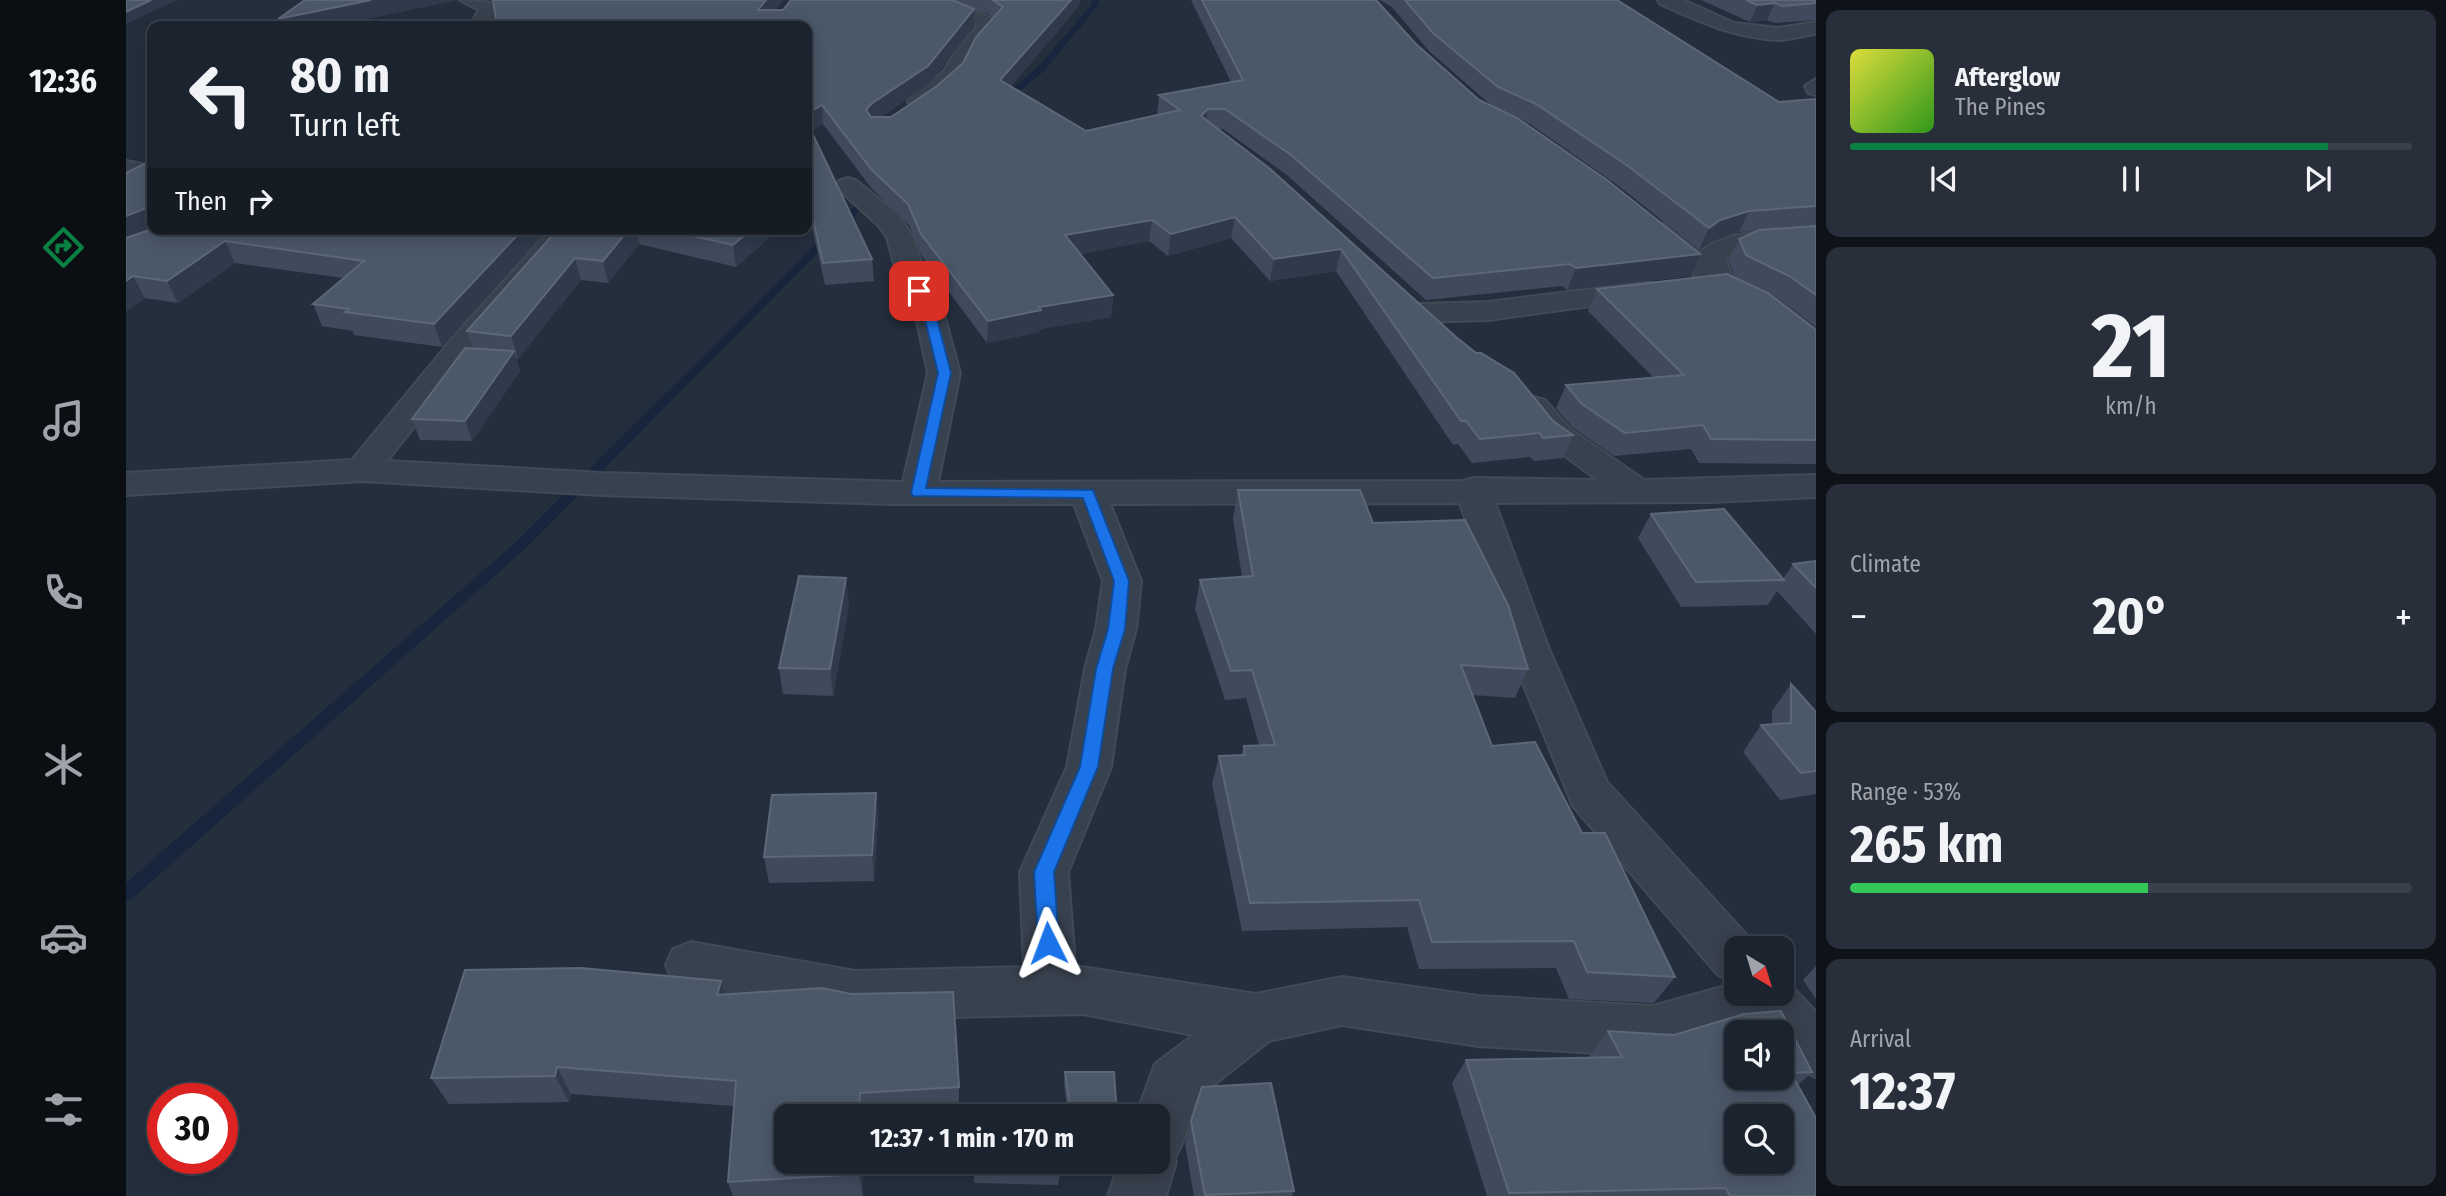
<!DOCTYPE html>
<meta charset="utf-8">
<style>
body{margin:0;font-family:"Fira Sans Condensed",sans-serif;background:#282f3a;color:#f1f3f6;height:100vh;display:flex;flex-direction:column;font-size:26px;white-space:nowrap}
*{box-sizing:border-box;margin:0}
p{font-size:23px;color:#a0a4aa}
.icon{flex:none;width:38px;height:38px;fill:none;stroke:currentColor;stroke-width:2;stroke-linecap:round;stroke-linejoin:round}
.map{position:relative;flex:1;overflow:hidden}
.sheet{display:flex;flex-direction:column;gap:10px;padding:10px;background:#0f1319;width:630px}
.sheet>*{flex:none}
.guide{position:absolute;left:21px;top:21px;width:665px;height:214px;border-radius:14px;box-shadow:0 4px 18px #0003,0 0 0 2px #39404a;background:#1b232e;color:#f1f3f6;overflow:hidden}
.needle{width:46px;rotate:142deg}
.tools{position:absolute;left:1598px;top:936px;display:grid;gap:14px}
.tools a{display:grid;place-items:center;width:70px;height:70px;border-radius:14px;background:#1b232e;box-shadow:0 4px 18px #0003,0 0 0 2px #39404a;font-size:35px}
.speed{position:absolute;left:21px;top:1083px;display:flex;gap:14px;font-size:35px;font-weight:700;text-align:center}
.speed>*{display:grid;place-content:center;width:91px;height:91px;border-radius:50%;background:#1b232e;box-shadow:0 4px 18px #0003,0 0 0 2px #39404a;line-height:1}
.speed .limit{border:10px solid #d22;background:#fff;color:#111}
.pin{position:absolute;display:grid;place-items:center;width:60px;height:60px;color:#fff;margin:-30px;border-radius:14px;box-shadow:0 4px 10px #0006}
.me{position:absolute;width:77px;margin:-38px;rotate:357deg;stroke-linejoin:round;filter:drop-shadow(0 0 5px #0008)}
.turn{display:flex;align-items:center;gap:24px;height:147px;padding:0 28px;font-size:32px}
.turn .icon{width:91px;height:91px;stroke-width:2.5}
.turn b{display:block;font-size:49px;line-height:60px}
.then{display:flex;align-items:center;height:66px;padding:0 28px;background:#0003;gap:14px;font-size:26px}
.big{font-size:52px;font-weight:700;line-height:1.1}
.sheet .card{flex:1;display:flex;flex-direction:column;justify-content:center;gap:10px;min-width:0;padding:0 24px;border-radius:14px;background:#282f3a}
.sheet .dial{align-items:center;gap:0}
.dial b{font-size:91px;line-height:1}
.song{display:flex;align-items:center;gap:21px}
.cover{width:84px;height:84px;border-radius:10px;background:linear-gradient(135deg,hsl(60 70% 55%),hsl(110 70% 35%))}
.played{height:7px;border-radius:4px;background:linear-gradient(90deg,#0b8043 85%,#39404a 85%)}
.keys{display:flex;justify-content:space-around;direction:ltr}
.heat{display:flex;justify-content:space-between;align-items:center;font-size:38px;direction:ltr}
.charge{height:10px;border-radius:5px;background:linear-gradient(90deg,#34c759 53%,#39404a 0)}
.trip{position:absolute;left:648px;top:1104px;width:396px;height:70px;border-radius:14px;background:#1b232e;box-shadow:0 4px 18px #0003,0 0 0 2px #39404a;font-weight:700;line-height:70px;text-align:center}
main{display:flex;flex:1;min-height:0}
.tabs{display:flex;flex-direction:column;width:126px;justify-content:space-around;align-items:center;background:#0b0e12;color:#a0a4aa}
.tabs .icon{width:49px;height:49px}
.tabs .on{color:#0b8043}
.tabs b{font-size:32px;color:#f1f3f6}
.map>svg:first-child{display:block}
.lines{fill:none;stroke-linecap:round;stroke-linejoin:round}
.stream{fill:#17263c;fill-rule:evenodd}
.street-casing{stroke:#414a57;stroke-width:4}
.street{fill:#38414e;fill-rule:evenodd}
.wall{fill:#3f4b5c;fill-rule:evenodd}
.shaded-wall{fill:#2f3b4b}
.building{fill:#4b5868;stroke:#5c6777;stroke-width:2;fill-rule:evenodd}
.route{fill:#1a73e8;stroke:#114b97;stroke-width:2}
</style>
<main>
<nav class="tabs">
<b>12:36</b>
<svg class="icon on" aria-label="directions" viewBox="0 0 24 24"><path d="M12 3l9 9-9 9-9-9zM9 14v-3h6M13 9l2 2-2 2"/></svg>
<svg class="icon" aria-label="music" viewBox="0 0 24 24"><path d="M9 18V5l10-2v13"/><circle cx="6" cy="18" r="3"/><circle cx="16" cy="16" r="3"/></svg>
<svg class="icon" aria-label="phone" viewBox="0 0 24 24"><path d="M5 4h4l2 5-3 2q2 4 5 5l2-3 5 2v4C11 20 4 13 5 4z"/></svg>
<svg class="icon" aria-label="climate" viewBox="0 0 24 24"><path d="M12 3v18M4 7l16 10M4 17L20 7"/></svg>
<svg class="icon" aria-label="car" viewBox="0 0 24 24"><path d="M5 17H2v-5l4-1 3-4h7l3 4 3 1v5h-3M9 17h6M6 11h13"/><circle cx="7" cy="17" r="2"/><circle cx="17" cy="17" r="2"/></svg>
<svg class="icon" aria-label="filters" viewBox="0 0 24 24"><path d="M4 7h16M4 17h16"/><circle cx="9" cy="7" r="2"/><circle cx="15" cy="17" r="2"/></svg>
</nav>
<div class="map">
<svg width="1690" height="1196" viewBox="0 0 1690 1196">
<rect width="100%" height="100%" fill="#242f3e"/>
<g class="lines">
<path class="stream" d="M 966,0 L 972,0 L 973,4 L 919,70 L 880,103 L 874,103 L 874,99 L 913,66 L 966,4 Z
M 763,182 L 771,184 L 740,204 L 400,548 L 6,899 L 0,902 L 0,883 L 390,542 L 734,200 Z"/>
<g class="street-casing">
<path id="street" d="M 334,0 L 369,3 L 373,12 L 367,20 L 369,26 L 349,26 L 347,20 L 353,10 Z
M 720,0 C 759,0 848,0 874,25 L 848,54 L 835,80 L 801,107 L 793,109 L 782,102 L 785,97 L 818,71 L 832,48 L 852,26 L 820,12 L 729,6 Z
M 1532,0 L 1557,0 L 1608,23 L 1652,28 L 1690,22 L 1690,34 C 1678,35 1665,40 1653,40 C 1609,38 1574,22 1534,4 Z
M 1690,79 L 1690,95 L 1682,93 L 1679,86 Z
M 0,161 L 26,166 L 26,180 L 0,175 Z
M 722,178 L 731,181 L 771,214 L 787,237 L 799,275 L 816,307 L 834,373 L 812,482 L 1337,481 L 1347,478 L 1472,480 C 1441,458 1414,439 1392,407 L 1397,400 L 1408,397 L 1419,400 L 1444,429 L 1518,480 L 1690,475 L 1690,497 L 1585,502 L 1369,503 L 1423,649 L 1481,782 L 1628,943 L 1630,948 L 1610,948 L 1610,982 L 1592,975 L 1447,806 L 1383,649 L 1334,503 L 984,504 L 1015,581 L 1010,629 L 999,669 L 985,767 L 942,872 L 949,966 L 1130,994 L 1216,977 L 1352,996 L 1527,1006 L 1610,983 L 1610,994 L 1656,994 L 1656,976 L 1690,1012 L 1690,1077 C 1666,1067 1656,1059 1656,1032 L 1641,1032 L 1634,1024 L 1527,1056 L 1352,1046 L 1216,1025 L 1143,1041 L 1070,1099 L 1059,1137 L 1049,1158 L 1050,1162 L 1040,1196 L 982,1196 L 994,1162 L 1031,1162 L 1031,1116 L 1010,1116 L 1029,1064 L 1067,1035 L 957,1014 L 729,1019 L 565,988 L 547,981 L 540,965 L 547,949 L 565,942 L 729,971 L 898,967 L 894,872 L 941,767 L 959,669 L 970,629 L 977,581 L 948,504 L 767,504 L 476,495 L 236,481 L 0,495 L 0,473 L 226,460 L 326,339 L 425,229 L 454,229 L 348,351 L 261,461 L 476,473 L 777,482 L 802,373 L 788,307 L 771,275 L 761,237 L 753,226 L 709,186 L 713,181 Z
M 1528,222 L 1537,224 L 1573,253 C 1605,225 1651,235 1690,228 L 1690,244 L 1622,249 L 1599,259 L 1607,279 L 1652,301 L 1690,330 L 1690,354 C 1666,348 1651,325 1631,313 C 1612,301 1594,296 1574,291 L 1570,285 L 1573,280 L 1515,230 L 1519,224 Z
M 1521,282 L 1531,285 L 1535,291 L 1531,297 L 1362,320 L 1292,322 L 1282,319 L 1277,313 L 1282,307 L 1292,304 L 1362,302 Z"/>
</g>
<use href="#street" class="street"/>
</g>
<path class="wall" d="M 367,0 L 657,0 L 649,10 L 657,10 L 665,0 L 954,0 L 953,6 L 884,87 L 960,131 L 1032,115 L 1031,114 L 1033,95 L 1105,82 L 1065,0 L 1250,0 L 1290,44 L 1353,100 L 1565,276 L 1441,290 L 1436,286 L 1300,300 L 1161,175 L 1097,129 L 1091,129 L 1427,421 L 1447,435 L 1437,458 L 1408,461 L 1404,457 L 1346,463 L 1332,444 L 1327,445 L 1210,271 L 1144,281 L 1105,238 L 1042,256 L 1023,241 L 954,254 L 987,295 L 985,317 L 914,329 L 914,332 L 861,343 L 796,256 L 783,225 L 746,189 L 697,124 L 685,131 L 746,259 L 748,281 L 699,285 L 681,205 L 681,26 ZM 848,10 L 862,14 L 867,18 L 837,63 L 811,86 L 765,117 L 755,117 L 802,85 L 848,27 Z
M 1254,0 L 1491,0 L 1653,102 L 1690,99 L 1690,327 L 1653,299 L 1642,293 L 1690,330 L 1690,464 L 1573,463 L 1565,449 L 1488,456 L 1446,427 L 1430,408 L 1440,385 L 1528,378 L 1462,311 L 1471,289 L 1609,277 L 1602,260 L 1613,239 L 1632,231 L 1613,232 L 1585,242 L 1573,250 L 1494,187 L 1404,124 L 1366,106 L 1303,51 L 1266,7 Z
M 1575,0 L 1690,0 L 1690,20 L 1649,23 L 1641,20 L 1624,22 Z
M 26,160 L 26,229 L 422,229 L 316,347 L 228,335 L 227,331 L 196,326 L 187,304 L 217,278 L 109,263 L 52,303 L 19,298 L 0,311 Z
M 432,229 L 653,229 L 610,267 L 513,244 L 482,283 L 455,280 L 392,359 L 390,358 L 394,371 L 346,441 L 294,440 L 286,419 L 347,348 L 341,331 Z
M 1112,490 L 1247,523 L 1402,669 L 1389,698 L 1347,695 L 1366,746 L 1456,833 L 1549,977 L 1528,1003 L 1443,999 L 1430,968 L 1293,969 L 1281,927 L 1116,931 L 1086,784 L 1093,756 L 1115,755 L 1118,746 L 1133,745 L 1120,698 L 1099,700 L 1069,609 L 1074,580 L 1116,577 L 1107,519 Z
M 1525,514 L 1657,579 L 1667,564 L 1690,561 L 1690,634 L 1651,591 L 1642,605 L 1555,607 L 1512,538 Z
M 723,605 L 707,696 L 657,694 L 653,668 Z
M 1665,684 L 1690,712 L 1690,794 L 1654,800 L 1617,752 L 1635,725 L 1646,725 L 1646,711 Z
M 750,793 L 752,820 L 748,881 L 643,883 L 638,857 Z
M 1690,966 L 1690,999 L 1677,980 Z
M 599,994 L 833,1087 L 833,1113 L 773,1116 L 660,1116 L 737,1162 L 737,1196 L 607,1196 L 602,1182 L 608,1106 L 445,1094 L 443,1102 L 323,1104 L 305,1078 Z
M 1482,1031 L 1686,1072 L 1672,1085 L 1690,1196 L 1361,1196 L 1326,1083 L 1340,1060 L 1465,1058 L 1464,1055 Z
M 939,1072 L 991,1116 L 942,1116 L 938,1084 Z
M 1076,1087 L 1168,1191 L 1166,1196 L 1068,1196 L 1059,1144 Z
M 848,1162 L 934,1174 L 932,1185 L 848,1183 Z"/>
<path class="shaded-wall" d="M 25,0 L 51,0 L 0,24 L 0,12 Z
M 245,0 L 332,0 L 210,26 L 154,26 L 152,19 Z
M 640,0 L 657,0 L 635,26 L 632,10 Z
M 945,0 L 954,0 L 953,6 L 873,100 L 874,80 Z
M 1649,3 L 1641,20 L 1624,22 L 1631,5 Z
M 848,9 L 848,27 L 802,85 L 746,123 L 740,110 L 745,104 Z
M 696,105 L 697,124 L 681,134 L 681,113 Z
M 1082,109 L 1079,128 L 1075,116 Z
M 26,206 L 26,229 L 0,242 L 0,216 Z
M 1623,211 L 1613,232 L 1585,242 L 1573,250 L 1583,228 L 1594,220 Z
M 1109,217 L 1105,238 L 1042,256 L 1045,234 Z
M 1026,220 L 1023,241 L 938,257 L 939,235 Z
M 397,229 L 422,229 L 316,347 L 308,324 Z
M 503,229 L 510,229 L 513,244 L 482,283 L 477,261 Z
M 626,229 L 653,229 L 610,267 L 607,245 Z
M 99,241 L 109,263 L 52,303 L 41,281 Z
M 1215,249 L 1210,271 L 1144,281 L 1148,259 Z
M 1574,254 L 1565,276 L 1441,290 L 1450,268 Z
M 449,258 L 455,280 L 392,359 L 385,336 Z
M 7,276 L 19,298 L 0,311 L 0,281 Z
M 987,295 L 985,317 L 914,329 L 914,332 L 861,343 L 862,321 L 913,307 Z
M 388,351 L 394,371 L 346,441 L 339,421 Z
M 720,578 L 723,605 L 707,696 L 704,669 Z
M 750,793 L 752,820 L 748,881 L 746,855 Z
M 595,981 L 603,1009 L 591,995 Z
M 431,1067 L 445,1094 L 443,1102 L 429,1076 Z
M 734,1093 L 737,1116 L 733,1116 Z
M 733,1162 L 737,1162 L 737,1196 L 733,1174 Z"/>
<path class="building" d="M 0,0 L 25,0 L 0,12 Z
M 179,0 L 245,0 L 152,19 Z
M 367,0 L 640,0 L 632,10 L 657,10 L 665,0 L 826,0 L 848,9 L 802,66 L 745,104 L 740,110 L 745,117 L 765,117 L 811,86 L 837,63 L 850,37 L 877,7 L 867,0 L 945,0 L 874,80 L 960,131 L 1054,110 L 1033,95 L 1117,80 L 1076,0 L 1250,0 L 1290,44 L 1353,100 L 1391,118 L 1481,180 L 1574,254 L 1450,268 L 1444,264 L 1307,278 L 1165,155 L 1099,109 L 1082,109 L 1075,116 L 1143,168 L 1330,337 L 1350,353 L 1355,353 L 1388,373 L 1427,421 L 1447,435 L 1417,438 L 1414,433 L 1354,439 L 1340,421 L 1335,421 L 1215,249 L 1148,259 L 1109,217 L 1045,234 L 1026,220 L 939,235 L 987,295 L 913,307 L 915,310 L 862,321 L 795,234 L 782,204 L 745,169 L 696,105 L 681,113 L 681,26 L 371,26 Z
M 1279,0 L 1491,0 L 1653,102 L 1690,99 L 1690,206 L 1623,211 L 1594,220 L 1583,228 L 1502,166 L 1410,104 L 1372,87 L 1307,33 Z
M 1620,0 L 1690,0 L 1690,3 L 1656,6 L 1649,3 L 1631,5 Z
M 681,122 L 746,259 L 697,263 L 681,193 Z
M 26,160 L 26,206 L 0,216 L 0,173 Z
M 1690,226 L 1690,295 L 1665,277 L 1620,255 L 1613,239 L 1633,230 Z
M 26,229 L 397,229 L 308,324 L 219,312 L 223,309 L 187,304 L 238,261 L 99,241 L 41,281 L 7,276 L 0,281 L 0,238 Z
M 432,229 L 503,229 L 477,261 L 449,258 L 385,336 L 341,331 Z
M 536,229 L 626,229 L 607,245 Z
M 1601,274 L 1642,293 L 1690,330 L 1690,440 L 1585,439 L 1577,425 L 1499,433 L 1456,404 L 1440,385 L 1558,375 L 1471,289 Z
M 339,348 L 388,351 L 339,421 L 286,419 Z
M 1112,490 L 1234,490 L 1247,523 L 1339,520 L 1382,605 L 1402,669 L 1335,665 L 1366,746 L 1409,742 L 1456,833 L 1479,833 L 1549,977 L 1461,972 L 1448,941 L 1306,942 L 1293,900 L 1124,903 L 1093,756 L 1119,755 L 1118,746 L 1149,745 L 1126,670 L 1105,671 L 1074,580 L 1127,576 Z
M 1598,509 L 1658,580 L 1570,582 L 1525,514 Z
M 1690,561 L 1690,588 L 1667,564 Z
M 673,576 L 720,578 L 704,669 L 653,668 Z
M 1665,684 L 1690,712 L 1690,771 L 1675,773 L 1635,725 L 1665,723 Z
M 750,793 L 746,855 L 638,857 L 646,795 Z
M 455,968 L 595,981 L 591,995 L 696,988 L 725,994 L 827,992 L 833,1087 L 734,1093 L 733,1116 L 660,1116 L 660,1162 L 733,1162 L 733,1174 L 602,1182 L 610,1081 L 431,1067 L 429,1076 L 305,1078 L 339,970 Z
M 1655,1011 L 1686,1072 L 1665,1073 L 1690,1118 L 1690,1196 L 1604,1196 L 1600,1188 L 1383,1193 L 1340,1060 L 1496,1057 L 1482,1031 L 1548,1035 L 1618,1014 ZM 1610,1032 L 1656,1032 L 1656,1078 L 1610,1078 ZM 1610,1116 L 1656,1116 L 1656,1162 L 1610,1162 Z
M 939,1072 L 988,1072 L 991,1116 L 945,1116 Z
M 1145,1083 L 1168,1191 L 1079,1195 L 1065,1121 L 1076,1087 Z
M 848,1162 L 934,1162 L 934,1174 L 848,1171 Z"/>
<path class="route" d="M 793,288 L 797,289 L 808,307 L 825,373 L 800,488 L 967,490 L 1003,581 L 999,629 L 987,669 L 972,767 L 928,872 L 933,943 L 930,949 L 922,952 L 915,949 L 912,943 L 908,872 L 954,767 L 970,669 L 982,629 L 988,581 L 957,498 L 787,496 L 785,493 L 812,373 L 796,307 L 787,291 Z"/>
</svg>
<div class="tools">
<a><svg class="needle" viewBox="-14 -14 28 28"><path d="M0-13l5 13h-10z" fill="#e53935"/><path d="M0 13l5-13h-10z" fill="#a0a4aa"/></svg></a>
<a><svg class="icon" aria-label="sound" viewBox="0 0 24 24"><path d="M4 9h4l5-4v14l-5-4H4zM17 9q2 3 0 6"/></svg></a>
<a><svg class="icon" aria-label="search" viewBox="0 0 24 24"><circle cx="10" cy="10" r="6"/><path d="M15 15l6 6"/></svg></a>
</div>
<div class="speed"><div class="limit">30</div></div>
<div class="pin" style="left:793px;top:291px;background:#d93025"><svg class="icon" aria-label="arrive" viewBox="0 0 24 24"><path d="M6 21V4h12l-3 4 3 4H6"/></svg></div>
<svg class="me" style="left:922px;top:943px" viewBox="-20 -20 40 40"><path d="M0-17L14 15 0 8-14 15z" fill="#1a73e8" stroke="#fff" stroke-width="4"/></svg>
<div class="trip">12:37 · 1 min · 170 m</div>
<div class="guide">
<div class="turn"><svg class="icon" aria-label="left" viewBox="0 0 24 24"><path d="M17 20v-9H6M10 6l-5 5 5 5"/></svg><div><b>80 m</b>Turn left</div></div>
<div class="then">Then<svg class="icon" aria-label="right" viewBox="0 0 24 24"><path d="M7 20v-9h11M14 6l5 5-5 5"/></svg></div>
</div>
</div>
<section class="sheet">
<div class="card">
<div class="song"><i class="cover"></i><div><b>Afterglow</b><p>The Pines</p></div></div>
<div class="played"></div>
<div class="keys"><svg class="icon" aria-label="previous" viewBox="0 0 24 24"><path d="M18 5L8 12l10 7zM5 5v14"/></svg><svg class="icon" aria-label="pause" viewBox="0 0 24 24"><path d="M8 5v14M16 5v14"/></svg><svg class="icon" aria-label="next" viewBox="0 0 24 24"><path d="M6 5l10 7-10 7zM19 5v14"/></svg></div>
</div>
<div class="card dial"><b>21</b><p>km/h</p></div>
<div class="card"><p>Climate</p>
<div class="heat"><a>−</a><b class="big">20°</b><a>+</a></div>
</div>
<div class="card"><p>Range · 53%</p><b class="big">265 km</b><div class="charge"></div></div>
<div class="card"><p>Arrival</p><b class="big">12:37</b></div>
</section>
</main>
